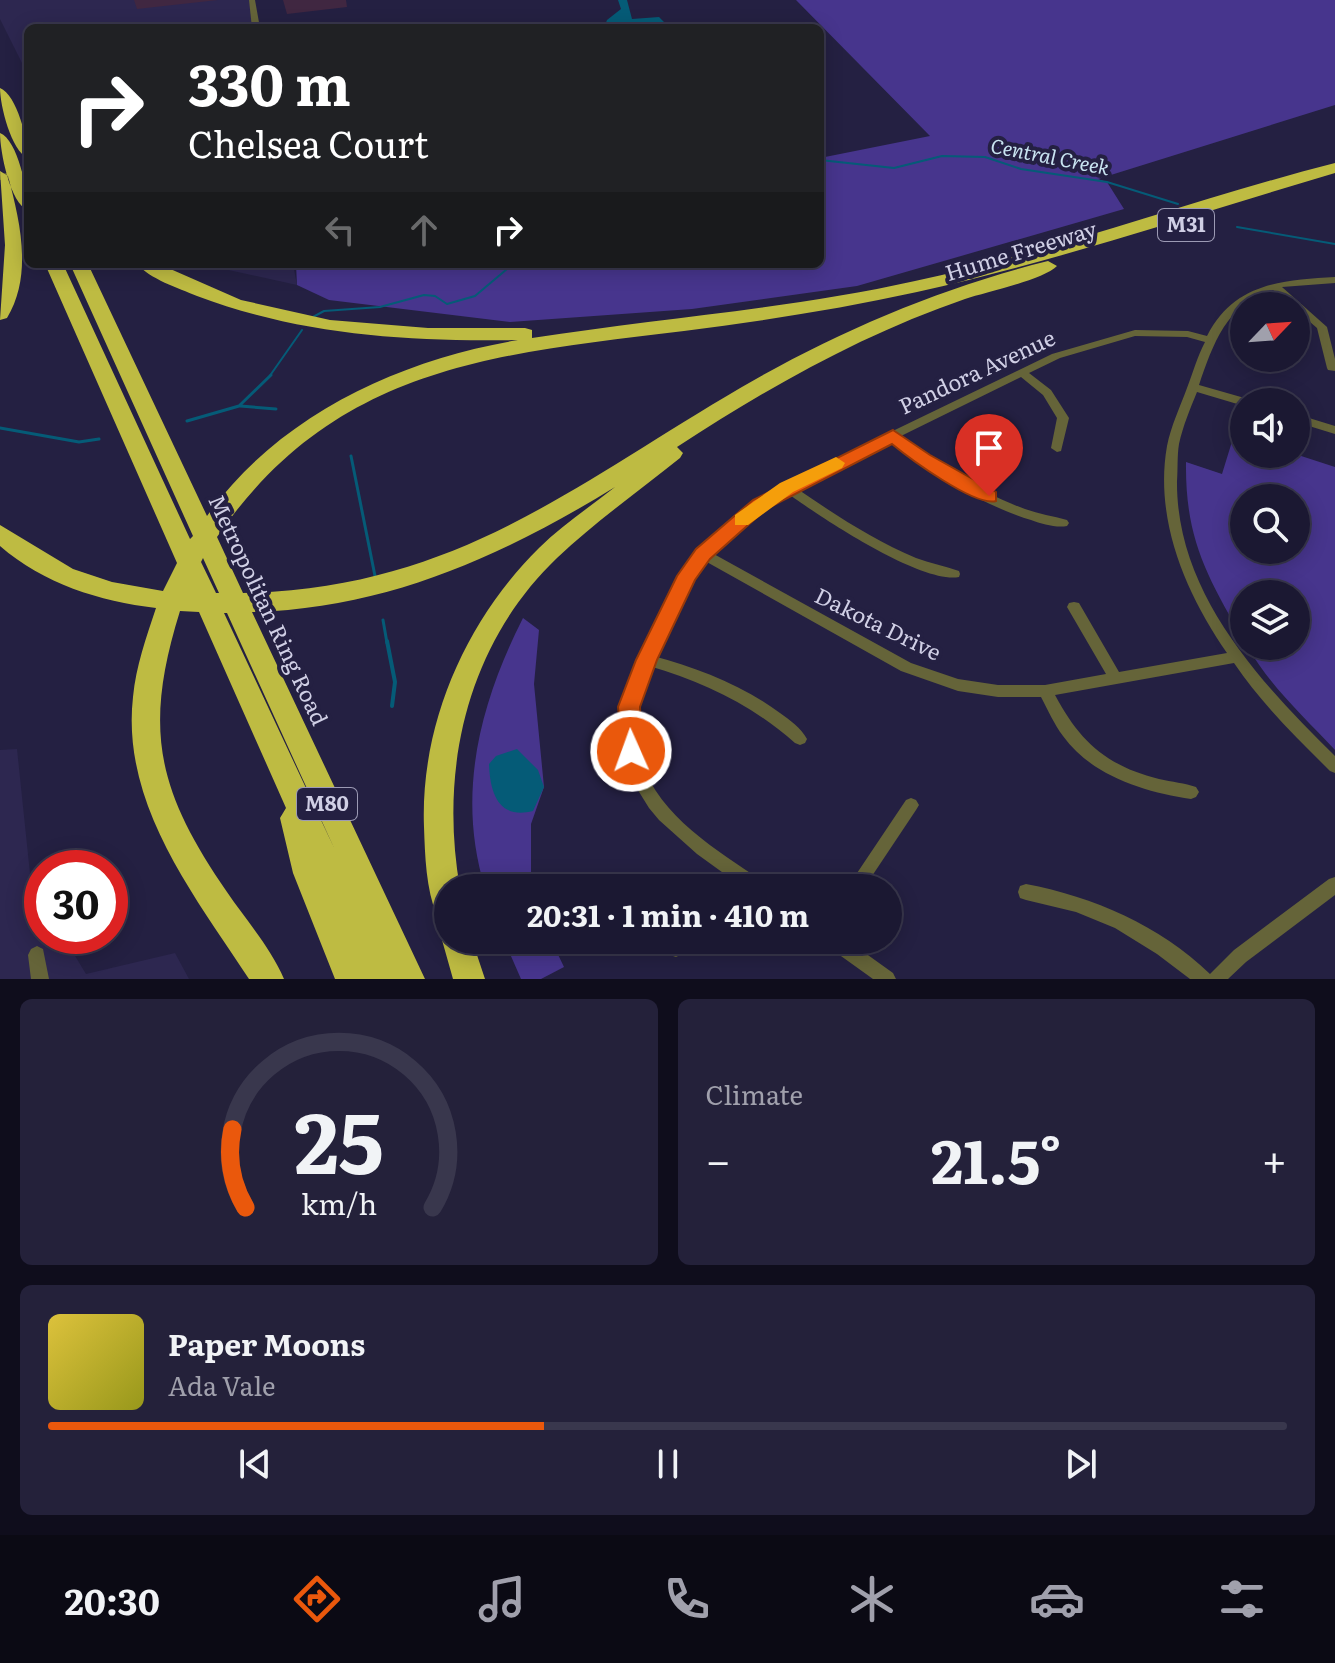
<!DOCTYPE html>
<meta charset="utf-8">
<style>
body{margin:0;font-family:Literata,serif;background:#24213a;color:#f1f3f6;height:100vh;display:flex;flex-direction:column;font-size:30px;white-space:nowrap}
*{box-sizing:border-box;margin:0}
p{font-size:26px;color:#a0a0ac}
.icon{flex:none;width:44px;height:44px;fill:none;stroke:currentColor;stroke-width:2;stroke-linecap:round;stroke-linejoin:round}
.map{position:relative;height:979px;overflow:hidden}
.details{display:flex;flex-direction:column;gap:20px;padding:20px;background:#0f0d1c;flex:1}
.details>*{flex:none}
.hud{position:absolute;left:24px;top:24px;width:800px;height:244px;border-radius:12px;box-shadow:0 4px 20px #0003,0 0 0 2px #39374d;background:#202124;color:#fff;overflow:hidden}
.needle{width:52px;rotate:65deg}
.controls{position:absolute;left:1230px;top:292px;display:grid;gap:16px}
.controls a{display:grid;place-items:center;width:80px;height:80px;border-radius:50%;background:#1b1832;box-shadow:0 4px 20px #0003,0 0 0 2px #39374d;font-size:40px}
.speed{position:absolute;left:24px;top:850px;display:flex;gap:16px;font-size:40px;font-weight:700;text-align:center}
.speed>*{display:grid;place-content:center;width:104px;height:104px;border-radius:50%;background:#1b1832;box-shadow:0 4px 20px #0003,0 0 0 2px #39374d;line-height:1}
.speed .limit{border:12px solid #d22;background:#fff;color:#111}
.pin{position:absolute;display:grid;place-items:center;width:68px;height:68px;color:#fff;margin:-82px -34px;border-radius:50% 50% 50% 0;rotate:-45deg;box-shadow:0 0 8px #0007}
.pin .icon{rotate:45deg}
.me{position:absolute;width:88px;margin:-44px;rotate:358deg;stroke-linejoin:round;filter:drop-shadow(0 0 6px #0008)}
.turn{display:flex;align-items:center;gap:28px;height:168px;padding:0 32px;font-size:36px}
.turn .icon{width:104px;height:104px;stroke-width:2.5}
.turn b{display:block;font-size:56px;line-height:68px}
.lanes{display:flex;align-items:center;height:76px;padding:0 32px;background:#0003;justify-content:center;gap:40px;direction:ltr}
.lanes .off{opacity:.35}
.big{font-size:60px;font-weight:700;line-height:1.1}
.details .tile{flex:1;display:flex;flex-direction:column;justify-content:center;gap:12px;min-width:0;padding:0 28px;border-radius:12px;background:#24213a}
.details .dial{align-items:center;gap:0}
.dial svg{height:208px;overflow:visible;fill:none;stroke:#39374d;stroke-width:7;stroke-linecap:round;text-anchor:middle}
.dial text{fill:#f1f3f6;stroke:none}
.song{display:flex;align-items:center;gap:24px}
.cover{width:96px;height:96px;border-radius:12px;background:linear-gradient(135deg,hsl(50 70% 55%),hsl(60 70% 35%))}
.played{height:8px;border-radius:4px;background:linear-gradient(90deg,#ea580c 40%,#39374d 40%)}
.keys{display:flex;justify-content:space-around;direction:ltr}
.heat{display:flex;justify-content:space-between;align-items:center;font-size:44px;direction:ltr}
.details .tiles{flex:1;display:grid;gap:20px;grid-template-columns:1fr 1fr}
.tile:last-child{grid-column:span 2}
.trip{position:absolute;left:434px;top:874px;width:468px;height:80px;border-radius:40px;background:#1b1832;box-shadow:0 4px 20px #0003,0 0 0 2px #39374d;font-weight:700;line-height:80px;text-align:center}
.menu{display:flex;height:128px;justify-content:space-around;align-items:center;background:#0b0a14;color:#a0a0ac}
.menu .icon{width:56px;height:56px}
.menu .selected{color:#ea580c}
.menu b{font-size:36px;color:#f1f3f6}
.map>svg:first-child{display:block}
.built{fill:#2d2750}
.green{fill:#47358d;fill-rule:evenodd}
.water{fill:#055b77}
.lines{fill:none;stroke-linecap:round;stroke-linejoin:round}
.stream-far2{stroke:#055b77;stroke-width:2}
.stream-far1{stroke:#055b77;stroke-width:3}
.stream{stroke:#055b77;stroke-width:4}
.street{fill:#656439;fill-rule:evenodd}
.highway{fill:#bebb42;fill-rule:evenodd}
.shaded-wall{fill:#402741}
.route{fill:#ea580c;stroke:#983908;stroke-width:2}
.slow{fill:#f59e0b}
.labels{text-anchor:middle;stroke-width:8;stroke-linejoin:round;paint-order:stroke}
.far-water-label{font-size:20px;font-style:italic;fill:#c9e4f1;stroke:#242042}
.shield{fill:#242042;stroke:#9c9ab4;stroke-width:2}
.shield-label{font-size:20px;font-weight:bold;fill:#d0cfe5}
.street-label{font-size:22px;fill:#d0cfe5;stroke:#242042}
</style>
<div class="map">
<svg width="1335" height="979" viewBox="0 0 1335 979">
<rect width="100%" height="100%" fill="#242042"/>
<path class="built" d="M 0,0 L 252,0 L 257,28 L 28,28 L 28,75 L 0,19 Z
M 201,264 L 293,264 L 297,285 Z
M 17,749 L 36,931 L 42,932 L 42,936 L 63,936 L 86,974 L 175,953 L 189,979 L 0,979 L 0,750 Z"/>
<path class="green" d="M 796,0 L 1335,0 L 1335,105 L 1098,179 L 1107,182 L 1124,209 L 857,286 L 692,309 L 510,322 L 329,300 L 297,285 L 296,264 L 820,264 L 820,158 L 930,136 Z
M 1234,435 L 1244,438 L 1244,454 L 1295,454 L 1335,467 L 1335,750 C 1303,716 1270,686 1247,646 L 1296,646 L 1296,594 L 1244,594 L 1244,641 C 1207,576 1185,539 1186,462 L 1222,474 ZM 1244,498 L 1296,498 L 1296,550 L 1244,550 Z
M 523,618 L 539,630 L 534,684 L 544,787 L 531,824 L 531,888 L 485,888 C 456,794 480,703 523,618 Z
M 504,940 L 551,940 L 564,967 L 541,979 L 521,979 Z"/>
<path class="water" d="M 618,0 L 627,0 L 632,19 L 659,17 L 664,22 L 700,28 L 604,28 L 607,20 L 621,9 Z
M 517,749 L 538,770 L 544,787 L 533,811 C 498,820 490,792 489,764 L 496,756 Z"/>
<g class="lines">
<path class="stream-far2" d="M 820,160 L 894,168 L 942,156 L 985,157 L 1021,169 L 1107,182 L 1178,204
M 1237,227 L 1335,244
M 313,317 L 324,311 L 380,307 L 424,295 L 435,296 L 447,304 L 475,296 L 513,264
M 269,377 L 302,330"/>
<path class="stream-far1" d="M 240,406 L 276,409
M 187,421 L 239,406 L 271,375
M 0,428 L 79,442 L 99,439
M 351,456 L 375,576
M 383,620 L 387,643"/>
<path class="stream" d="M 387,641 L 395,682 L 392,706"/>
<path class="street" d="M 249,0 L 255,0 L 260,28 L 252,28 Z
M 28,170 L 28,176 L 0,180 L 0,174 Z
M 1335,277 L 1335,283 L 1282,287 L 1327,327 L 1335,359 L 1335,371 L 1328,370 L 1327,368 L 1317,328 L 1296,310 L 1296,306 L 1292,306 L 1273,290 C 1227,303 1213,344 1199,385 L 1248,399 L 1250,402 L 1244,402 L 1244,406 L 1197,392 C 1190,409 1183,426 1179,444 C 1177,456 1178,469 1177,481 C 1176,593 1260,682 1335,756 L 1335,773 L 1330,771 C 1296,737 1261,703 1234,663 L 1055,695 C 1080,742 1107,766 1159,779 C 1172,782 1185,783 1196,787 L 1199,792 L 1196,797 L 1191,799 C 1144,792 1092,776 1063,736 C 1054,724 1048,710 1041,697 L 998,697 L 958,691 L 901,671 L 705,561 L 675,608 L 653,656 C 698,668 742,685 780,713 C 790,720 801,728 807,739 L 805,743 L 800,745 L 795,743 C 752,705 704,682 649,666 C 644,682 637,698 636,714 C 629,798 704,842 764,882 L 766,888 L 744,888 L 697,854 L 659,820 L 649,808 L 636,787 L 629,769 L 622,742 L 621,716 L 623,704 L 635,667 L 664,603 L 699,551 L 738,515 L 783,484 L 1052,354 L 1135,330 L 1188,331 L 1207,336 C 1234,283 1282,280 1335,277 ZM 1135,336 L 1187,337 L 1205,342 C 1197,357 1193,373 1187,388 C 1180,407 1171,426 1167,446 C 1154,520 1186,594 1227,653 L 1119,672 L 1079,603 L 1074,602 L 1069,603 L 1067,607 L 1106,674 L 1045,685 L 998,685 L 958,679 L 911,663 L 712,553 L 746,522 L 787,493 C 819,516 920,584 959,577 L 960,574 L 959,571 C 944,566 930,563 916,558 C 873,540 834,514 796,488 L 892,441 C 934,474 979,504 1031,520 C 1042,524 1056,528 1067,526 L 1069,523 L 1067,520 C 1053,516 1039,514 1025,509 C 980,493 939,465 901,436 L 1021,377 L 1043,395 L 1057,418 L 1051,448 L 1057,452 L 1061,451 L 1069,418 L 1051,390 L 1029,373 L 1060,358 Z
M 1296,414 L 1335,426 L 1335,434 L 1296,422 Z
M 911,798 L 916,800 L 919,805 L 916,810 L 864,888 L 847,888 L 906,800 Z
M 1335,877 L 1335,895 L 1246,962 L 1228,979 L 1190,979 L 1157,954 L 1115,928 L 1076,912 L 1026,900 L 1020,898 L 1018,892 L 1020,886 L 1026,884 C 1094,897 1159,925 1210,974 L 1234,950 L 1329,879 Z
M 675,940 L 700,940 L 698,946 L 676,957 L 670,955 L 668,949 L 670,943 Z
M 825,940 L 847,940 L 893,973 L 896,979 L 873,979 L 827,946 Z
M 37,946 L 43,949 L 49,979 L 31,979 L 28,955 L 31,949 Z"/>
<path class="highway" d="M 0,88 C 17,95 28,140 28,158 C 11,151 0,105 0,88 Z
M 0,133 C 18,140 28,192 28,210 C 10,204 0,151 0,133 Z
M 1335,163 L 1335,173 C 1196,214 1058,261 917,292 C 840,309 762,321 684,331 C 496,354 335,365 217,537 L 243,593 C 462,588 577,481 756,379 C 846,328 947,286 1048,261 L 1057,266 C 1043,280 986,292 965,299 C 861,335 769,387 677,447 L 683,453 L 680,458 C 639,491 595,522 557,558 C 467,644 439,769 460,888 L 448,888 L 448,921 L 437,916 C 426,889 425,856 424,827 C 420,724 466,620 539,548 C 562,525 590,507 615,487 C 503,556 386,609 252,612 L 425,979 L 335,979 L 293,873 L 280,818 L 286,808 L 199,612 L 180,611 C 143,730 157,790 227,892 C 246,920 271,948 284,979 L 249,979 C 194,895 121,804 133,697 C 136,666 146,638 156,608 C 99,601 44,584 0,546 L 0,525 L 73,569 L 112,582 L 163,591 L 177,563 L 45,264 L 63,264 L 190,539 L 193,536 L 70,264 L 88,264 L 207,516 C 279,415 399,360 518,340 C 408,342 300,335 197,296 C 178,288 150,279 137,264 L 159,264 L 241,300 L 330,320 L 428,328 L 525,328 L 532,330 L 532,338 C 660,318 789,309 915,281 C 1058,251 1194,199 1335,163 ZM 203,558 L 219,593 L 216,593 L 201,562 ZM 224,613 L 227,613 L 335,850 Z
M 0,171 L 8,176 C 20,221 33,275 7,318 L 0,320 L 5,245 Z
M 448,928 L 448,940 L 472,940 L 485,979 L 453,979 L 442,940 Z"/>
</g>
<path class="shaded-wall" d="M 134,0 L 218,0 L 137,9 Z
M 283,0 L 346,0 L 347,7 L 287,14 Z"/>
<path class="route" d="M 893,430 L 930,455 L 996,492 L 996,501 C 975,507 909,458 892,444 L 766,509 L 710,559 L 695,580 L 657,660 L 640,707 L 642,751 L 639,758 L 631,761 L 623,758 L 618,707 L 636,660 L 677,576 L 696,549 L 753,500 Z"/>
<path class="slow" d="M 836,457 L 845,463 L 842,468 L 793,492 L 748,525 L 735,525 L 735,515 L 780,483 Z"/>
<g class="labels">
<g class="far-water-label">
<text transform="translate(1050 157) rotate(11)" y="7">Central Creek</text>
</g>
<g class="shield">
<rect x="1158" y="209" width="56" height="32" rx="6"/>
<rect x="297" y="788" width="60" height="32" rx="6"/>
</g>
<g class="shield-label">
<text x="1186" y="232">M31</text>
<text x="327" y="811">M80</text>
</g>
<g class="street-label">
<text transform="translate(1021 251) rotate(-17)" y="8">Hume Freeway</text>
<text transform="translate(977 372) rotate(-25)" y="8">Pandora Avenue</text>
<text transform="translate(268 610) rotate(65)" y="8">Metropolitan Ring Road</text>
<text transform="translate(878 624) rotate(26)" y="8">Dakota Drive</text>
</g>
</g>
</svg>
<div class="controls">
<a><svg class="needle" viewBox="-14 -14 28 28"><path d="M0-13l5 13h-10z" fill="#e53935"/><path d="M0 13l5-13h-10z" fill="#a0a0ac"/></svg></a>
<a><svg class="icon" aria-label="sound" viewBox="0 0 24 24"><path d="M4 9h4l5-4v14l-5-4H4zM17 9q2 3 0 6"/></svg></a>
<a><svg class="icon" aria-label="search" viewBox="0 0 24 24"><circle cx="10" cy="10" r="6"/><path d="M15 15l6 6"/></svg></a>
<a><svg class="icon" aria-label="layers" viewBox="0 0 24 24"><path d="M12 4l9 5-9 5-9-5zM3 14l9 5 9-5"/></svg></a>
</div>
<div class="speed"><div class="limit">30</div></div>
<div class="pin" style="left:989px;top:496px;background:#d93025"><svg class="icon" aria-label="arrive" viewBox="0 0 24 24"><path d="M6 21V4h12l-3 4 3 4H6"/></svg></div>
<svg class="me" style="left:631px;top:751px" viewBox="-20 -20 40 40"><circle r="17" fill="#ea580c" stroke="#fff" stroke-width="3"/><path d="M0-11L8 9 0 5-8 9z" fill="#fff"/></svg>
<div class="trip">20:31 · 1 min · 410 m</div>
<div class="hud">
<div class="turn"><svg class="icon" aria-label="right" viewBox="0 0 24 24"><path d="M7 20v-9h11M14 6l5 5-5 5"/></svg><div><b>330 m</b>Chelsea Court</div></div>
<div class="lanes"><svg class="icon off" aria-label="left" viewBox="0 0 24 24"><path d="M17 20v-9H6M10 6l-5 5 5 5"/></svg><svg class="icon off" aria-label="ahead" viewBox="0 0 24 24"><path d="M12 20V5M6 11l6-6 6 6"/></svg><svg class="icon" aria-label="right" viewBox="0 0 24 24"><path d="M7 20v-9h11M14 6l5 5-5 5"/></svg></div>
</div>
</div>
<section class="details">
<div class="tiles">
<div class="tile dial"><svg viewBox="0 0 100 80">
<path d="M14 69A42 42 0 1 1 86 69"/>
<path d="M14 69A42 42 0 0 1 9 39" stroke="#ea580c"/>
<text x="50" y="56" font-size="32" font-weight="700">25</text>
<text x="50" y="72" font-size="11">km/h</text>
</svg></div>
<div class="tile"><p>Climate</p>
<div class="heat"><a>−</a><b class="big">21.5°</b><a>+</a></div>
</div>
<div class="tile">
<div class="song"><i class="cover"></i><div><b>Paper Moons</b><p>Ada Vale</p></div></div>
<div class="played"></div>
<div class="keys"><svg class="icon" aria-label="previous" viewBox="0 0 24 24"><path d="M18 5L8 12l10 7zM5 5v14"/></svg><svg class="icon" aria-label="pause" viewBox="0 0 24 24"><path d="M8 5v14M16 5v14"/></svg><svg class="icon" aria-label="next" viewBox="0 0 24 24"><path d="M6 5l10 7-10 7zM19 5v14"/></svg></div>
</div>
</div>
</section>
<nav class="menu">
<b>20:30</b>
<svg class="icon selected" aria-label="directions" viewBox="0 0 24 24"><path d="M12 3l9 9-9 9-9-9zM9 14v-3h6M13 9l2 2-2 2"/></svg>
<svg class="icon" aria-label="music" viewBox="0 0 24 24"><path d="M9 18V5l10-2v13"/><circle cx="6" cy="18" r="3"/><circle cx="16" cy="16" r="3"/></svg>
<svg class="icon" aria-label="phone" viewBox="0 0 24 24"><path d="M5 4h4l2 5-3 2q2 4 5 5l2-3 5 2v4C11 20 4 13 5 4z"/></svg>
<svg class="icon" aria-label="climate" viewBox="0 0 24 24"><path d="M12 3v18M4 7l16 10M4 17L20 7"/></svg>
<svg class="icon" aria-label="car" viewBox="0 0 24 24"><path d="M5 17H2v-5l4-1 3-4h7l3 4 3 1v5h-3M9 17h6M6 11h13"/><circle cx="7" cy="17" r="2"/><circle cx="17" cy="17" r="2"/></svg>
<svg class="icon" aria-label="filters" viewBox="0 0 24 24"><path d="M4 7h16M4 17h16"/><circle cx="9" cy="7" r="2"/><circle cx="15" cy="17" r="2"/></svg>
</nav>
